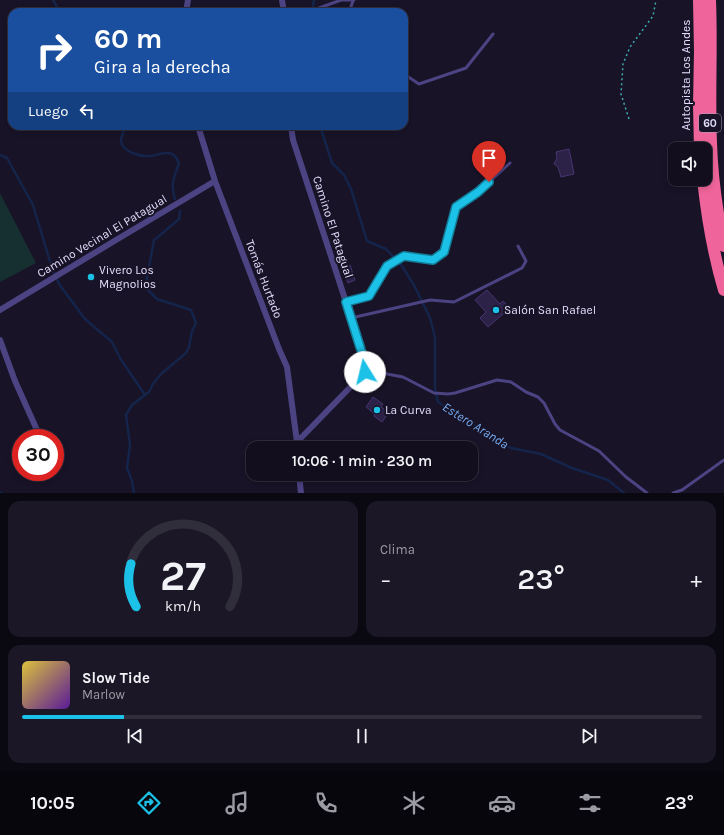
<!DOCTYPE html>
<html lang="es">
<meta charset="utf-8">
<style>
body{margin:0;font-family:Karla,sans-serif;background:#1b1726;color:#f1f3f6;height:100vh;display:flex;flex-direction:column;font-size:15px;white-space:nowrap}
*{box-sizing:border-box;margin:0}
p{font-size:13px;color:#9c9ca4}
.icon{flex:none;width:22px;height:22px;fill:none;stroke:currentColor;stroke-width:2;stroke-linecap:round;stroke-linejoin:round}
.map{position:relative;height:493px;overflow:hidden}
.side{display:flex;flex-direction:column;gap:8px;padding:8px;background:#0a0810;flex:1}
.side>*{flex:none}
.top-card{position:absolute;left:8px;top:8px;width:400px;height:122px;border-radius:12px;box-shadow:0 2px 6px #0003,0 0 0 1px #312e3b;background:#1a4fa0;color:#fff;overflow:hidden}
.tools{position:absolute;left:668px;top:142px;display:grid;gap:8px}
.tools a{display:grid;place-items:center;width:44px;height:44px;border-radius:8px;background:#120e1d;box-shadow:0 2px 6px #0003,0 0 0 1px #312e3b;font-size:20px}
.speed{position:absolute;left:12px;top:429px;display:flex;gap:8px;font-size:20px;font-weight:700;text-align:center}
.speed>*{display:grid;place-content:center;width:52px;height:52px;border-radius:50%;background:#120e1d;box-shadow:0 2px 6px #0003,0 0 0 1px #312e3b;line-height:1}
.speed .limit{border:6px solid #d22;background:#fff;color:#111}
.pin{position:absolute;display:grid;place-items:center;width:34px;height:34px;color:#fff;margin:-41px -17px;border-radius:50% 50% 50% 0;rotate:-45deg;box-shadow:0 0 4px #0007}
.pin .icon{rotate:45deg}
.me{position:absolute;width:44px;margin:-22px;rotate:351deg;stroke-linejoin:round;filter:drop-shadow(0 0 3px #0008)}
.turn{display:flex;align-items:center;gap:14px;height:84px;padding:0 20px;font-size:18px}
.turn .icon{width:52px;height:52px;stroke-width:2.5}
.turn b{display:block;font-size:28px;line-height:34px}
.then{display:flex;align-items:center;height:38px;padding:0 20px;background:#0003;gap:8px;font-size:15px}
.big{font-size:30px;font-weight:600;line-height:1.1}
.side .card{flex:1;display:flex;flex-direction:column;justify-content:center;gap:6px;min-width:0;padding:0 14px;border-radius:12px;background:#1b1726}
.side .dial{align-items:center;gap:0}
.dial svg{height:104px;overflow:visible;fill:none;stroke:#312e3b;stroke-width:7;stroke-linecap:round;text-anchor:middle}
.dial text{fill:#f1f3f6;stroke:none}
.song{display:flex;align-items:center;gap:12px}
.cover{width:48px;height:48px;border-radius:6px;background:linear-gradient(135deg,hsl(50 70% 55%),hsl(270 70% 35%))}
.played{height:4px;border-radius:2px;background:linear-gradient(90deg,#1cc1e8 15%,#312e3b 15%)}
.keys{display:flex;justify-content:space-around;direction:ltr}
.heat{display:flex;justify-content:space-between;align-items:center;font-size:22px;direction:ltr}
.side .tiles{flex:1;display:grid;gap:8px;grid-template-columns:1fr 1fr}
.card:last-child{grid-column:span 2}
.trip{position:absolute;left:246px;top:441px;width:232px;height:40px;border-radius:12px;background:#120e1d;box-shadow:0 2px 6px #0003,0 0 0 1px #312e3b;font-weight:600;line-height:40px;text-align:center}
.menu{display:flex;height:64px;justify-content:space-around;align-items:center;background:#07060c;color:#9c9ca4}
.menu .icon{width:28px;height:28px}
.menu .selected{color:#1cc1e8}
.menu b{font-size:18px;color:#f1f3f6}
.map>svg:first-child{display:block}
.green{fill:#162f31}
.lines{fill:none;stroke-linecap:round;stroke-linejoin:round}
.stream{stroke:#14244a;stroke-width:2.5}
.building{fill:#2c2146;stroke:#463570}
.path{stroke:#3dacaf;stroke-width:1.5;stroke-dasharray:2 3;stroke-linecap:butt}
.lane{stroke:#4b4382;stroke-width:3}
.street{stroke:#4b4382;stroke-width:6}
.highway{stroke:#ef649a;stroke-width:12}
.route-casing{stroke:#127d97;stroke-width:10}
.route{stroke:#1cc1e8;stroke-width:7}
.poi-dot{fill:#1cc1e8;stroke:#181327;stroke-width:1.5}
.labels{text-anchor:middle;stroke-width:4;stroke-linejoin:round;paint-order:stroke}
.shield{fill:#181327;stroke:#a6a0bc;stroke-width:1}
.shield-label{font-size:11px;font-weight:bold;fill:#e3ddfc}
.street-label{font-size:12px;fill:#e3ddfc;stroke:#181327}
.poi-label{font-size:12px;fill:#e3ddfc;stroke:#181327;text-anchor:start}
.water-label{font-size:13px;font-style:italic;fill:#75acf1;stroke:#181327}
</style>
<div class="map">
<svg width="724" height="493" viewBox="0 0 724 493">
<rect width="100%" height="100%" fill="#181327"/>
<path class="green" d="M 0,193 L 36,263 L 0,282 Z"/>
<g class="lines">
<path class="stream" d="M 53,0 L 60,12
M 312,11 L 314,0
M 125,126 C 124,131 121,137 121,141 C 122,152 141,157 150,156 C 156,156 162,152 168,153 C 174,153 177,158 179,163 C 174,178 170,183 175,199
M 320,126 L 332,163 L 344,175 L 351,189 L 367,241 L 386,249 L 402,266 L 415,287 L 430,318 L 435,337 L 435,389 L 438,402 L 460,417 L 478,427 L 498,442 L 511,448 L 541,454 L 572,468 L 608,480 L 624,493
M 0,155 L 7,158 L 33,205 L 51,265 L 59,284 L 85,319 L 112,342 L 120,358 L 145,395
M 0,493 L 2,493
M 134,493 L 132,481 L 127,468 L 130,445 L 126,415 L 132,405 L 149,392 L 153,384 L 161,374 L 186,353 L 189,347 L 192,331 L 196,323 L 191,310 L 157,299 L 148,290 L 147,283 L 147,275 L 149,267 L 154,240 L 158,237 L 179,219 L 180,211"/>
</g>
<path class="building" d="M 569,149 L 574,174 L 561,177 L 558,167 L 554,164 L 557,158 L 556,152 Z
M 350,265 L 355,280 L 348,283 L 343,268 Z
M 487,290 L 500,304 L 503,301 L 510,308 L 488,327 L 480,318 L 486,312 L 475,300 Z
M 373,397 L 383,404 L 381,407 L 389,412 L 382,422 L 374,416 L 375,414 L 366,407 Z"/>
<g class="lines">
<path class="path" d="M 629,119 L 621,94 L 623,64 L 630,47 L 653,16 L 656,0"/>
<path class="lane" d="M 308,12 L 341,0 L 354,0
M 349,12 L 353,1
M 404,74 L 419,84 L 466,68 L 493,34
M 346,302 L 369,296 L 387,266 L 403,256 L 433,260 L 444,252 L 456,207 L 478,192 L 510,163
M 351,318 L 430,300 L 454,302 L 522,268 L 526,261 L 518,246
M 365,372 L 376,372 L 403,377 L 434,393 L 448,394 L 455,393 L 497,380 L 511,382 L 526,392 L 538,397 L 544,403 L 555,424 L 560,430 L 599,451 L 626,477 L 647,493
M 673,493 L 682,490 L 724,460"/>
<path class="street" d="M 282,0 L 284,12
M 186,12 L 188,0
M 198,126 L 215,181 L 279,349 L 287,367 L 297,442
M 291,126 L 293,140 L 346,302 L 366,366 L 365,372 L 297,442 L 297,448
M 0,310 L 116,240 L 215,181
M 0,340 L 15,381 L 37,430
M 299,474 L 301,493"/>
<path class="highway" d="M 699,0 L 700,51 L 699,105 L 700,149
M 710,0 C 712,48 709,95 711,143 C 712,178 717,212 724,246
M 703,179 C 707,216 713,253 724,290"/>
</g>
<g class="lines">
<g class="route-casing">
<path id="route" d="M 365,372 L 366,366 L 346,302 L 369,296 L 387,266 L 404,256 L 433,260 L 444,252 L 456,207 L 478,192 L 489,182"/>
</g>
<use href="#route" class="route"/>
</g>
<g class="poi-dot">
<circle cx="91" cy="277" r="4"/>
<circle cx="496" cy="310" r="4"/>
<circle cx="377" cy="410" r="4"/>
</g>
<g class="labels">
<rect class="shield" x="699" y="114" width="22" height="18" rx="3"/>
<g class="shield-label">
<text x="710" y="127">60</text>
</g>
<g class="street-label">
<text transform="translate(686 75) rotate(-90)" y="4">Autopista Los Andes</text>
<text transform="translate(333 227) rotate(72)" y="4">Camino El Patagual</text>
<text transform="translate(102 236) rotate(-31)" y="4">Camino Vecinal El Patagual</text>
<text transform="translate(264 279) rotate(69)" y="4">Tomás Hurtado</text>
</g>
<g class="poi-label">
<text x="99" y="274">Vivero Los<tspan x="99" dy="14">Magnolios</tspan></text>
<text x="504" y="314">Salón San Rafael</text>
<text x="385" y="414">La Curva</text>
</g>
<g class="water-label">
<text transform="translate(476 425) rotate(32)" y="5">Estero Aranda</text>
</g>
</g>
</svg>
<div class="tools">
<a><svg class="icon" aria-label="sound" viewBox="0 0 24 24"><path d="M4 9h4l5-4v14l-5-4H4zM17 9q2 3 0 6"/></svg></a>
</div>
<div class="speed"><div class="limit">30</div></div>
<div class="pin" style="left:489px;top:182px;background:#d93025"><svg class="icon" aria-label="arrive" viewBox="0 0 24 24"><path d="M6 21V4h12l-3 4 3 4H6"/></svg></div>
<svg class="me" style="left:365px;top:372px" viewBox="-20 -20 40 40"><circle r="19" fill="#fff"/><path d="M0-13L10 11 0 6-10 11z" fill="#1cc1e8"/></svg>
<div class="trip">10:06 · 1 min · 230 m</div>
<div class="top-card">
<div class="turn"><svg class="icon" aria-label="right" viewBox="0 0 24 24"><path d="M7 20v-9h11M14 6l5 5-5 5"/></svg><div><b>60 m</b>Gira a la derecha</div></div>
<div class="then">Luego<svg class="icon" aria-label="left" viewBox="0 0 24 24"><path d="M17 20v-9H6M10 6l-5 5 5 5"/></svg></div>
</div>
</div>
<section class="side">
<div class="tiles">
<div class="card dial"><svg viewBox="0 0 100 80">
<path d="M14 69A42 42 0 1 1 86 69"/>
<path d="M14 69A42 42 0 0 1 10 36" stroke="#1cc1e8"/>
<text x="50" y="56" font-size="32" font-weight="700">27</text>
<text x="50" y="72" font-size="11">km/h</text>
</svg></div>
<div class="card"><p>Clima</p>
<div class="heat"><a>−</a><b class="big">23°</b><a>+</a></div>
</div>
<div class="card">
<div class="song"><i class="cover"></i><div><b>Slow Tide</b><p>Marlow</p></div></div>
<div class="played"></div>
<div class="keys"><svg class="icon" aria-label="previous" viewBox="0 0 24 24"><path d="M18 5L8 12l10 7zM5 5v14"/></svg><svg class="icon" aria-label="pause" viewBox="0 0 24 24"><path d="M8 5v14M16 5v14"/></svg><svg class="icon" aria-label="next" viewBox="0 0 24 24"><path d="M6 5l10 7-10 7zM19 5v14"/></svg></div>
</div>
</div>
</section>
<nav class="menu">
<b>10:05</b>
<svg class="icon selected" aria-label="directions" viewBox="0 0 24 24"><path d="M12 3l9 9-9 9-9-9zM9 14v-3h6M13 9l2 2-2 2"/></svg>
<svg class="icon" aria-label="music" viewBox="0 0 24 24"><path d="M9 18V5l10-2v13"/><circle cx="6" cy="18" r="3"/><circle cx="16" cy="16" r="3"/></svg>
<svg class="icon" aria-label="phone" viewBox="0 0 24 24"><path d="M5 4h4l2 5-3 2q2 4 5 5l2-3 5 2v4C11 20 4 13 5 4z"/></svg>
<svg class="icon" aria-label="climate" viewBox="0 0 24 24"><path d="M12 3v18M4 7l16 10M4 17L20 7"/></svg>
<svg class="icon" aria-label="car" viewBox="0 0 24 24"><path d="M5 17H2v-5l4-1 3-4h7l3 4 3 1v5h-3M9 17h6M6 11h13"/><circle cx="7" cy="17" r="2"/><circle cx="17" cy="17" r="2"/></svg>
<svg class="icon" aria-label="filters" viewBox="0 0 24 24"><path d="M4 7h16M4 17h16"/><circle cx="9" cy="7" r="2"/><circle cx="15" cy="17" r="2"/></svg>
<b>23°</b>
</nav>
